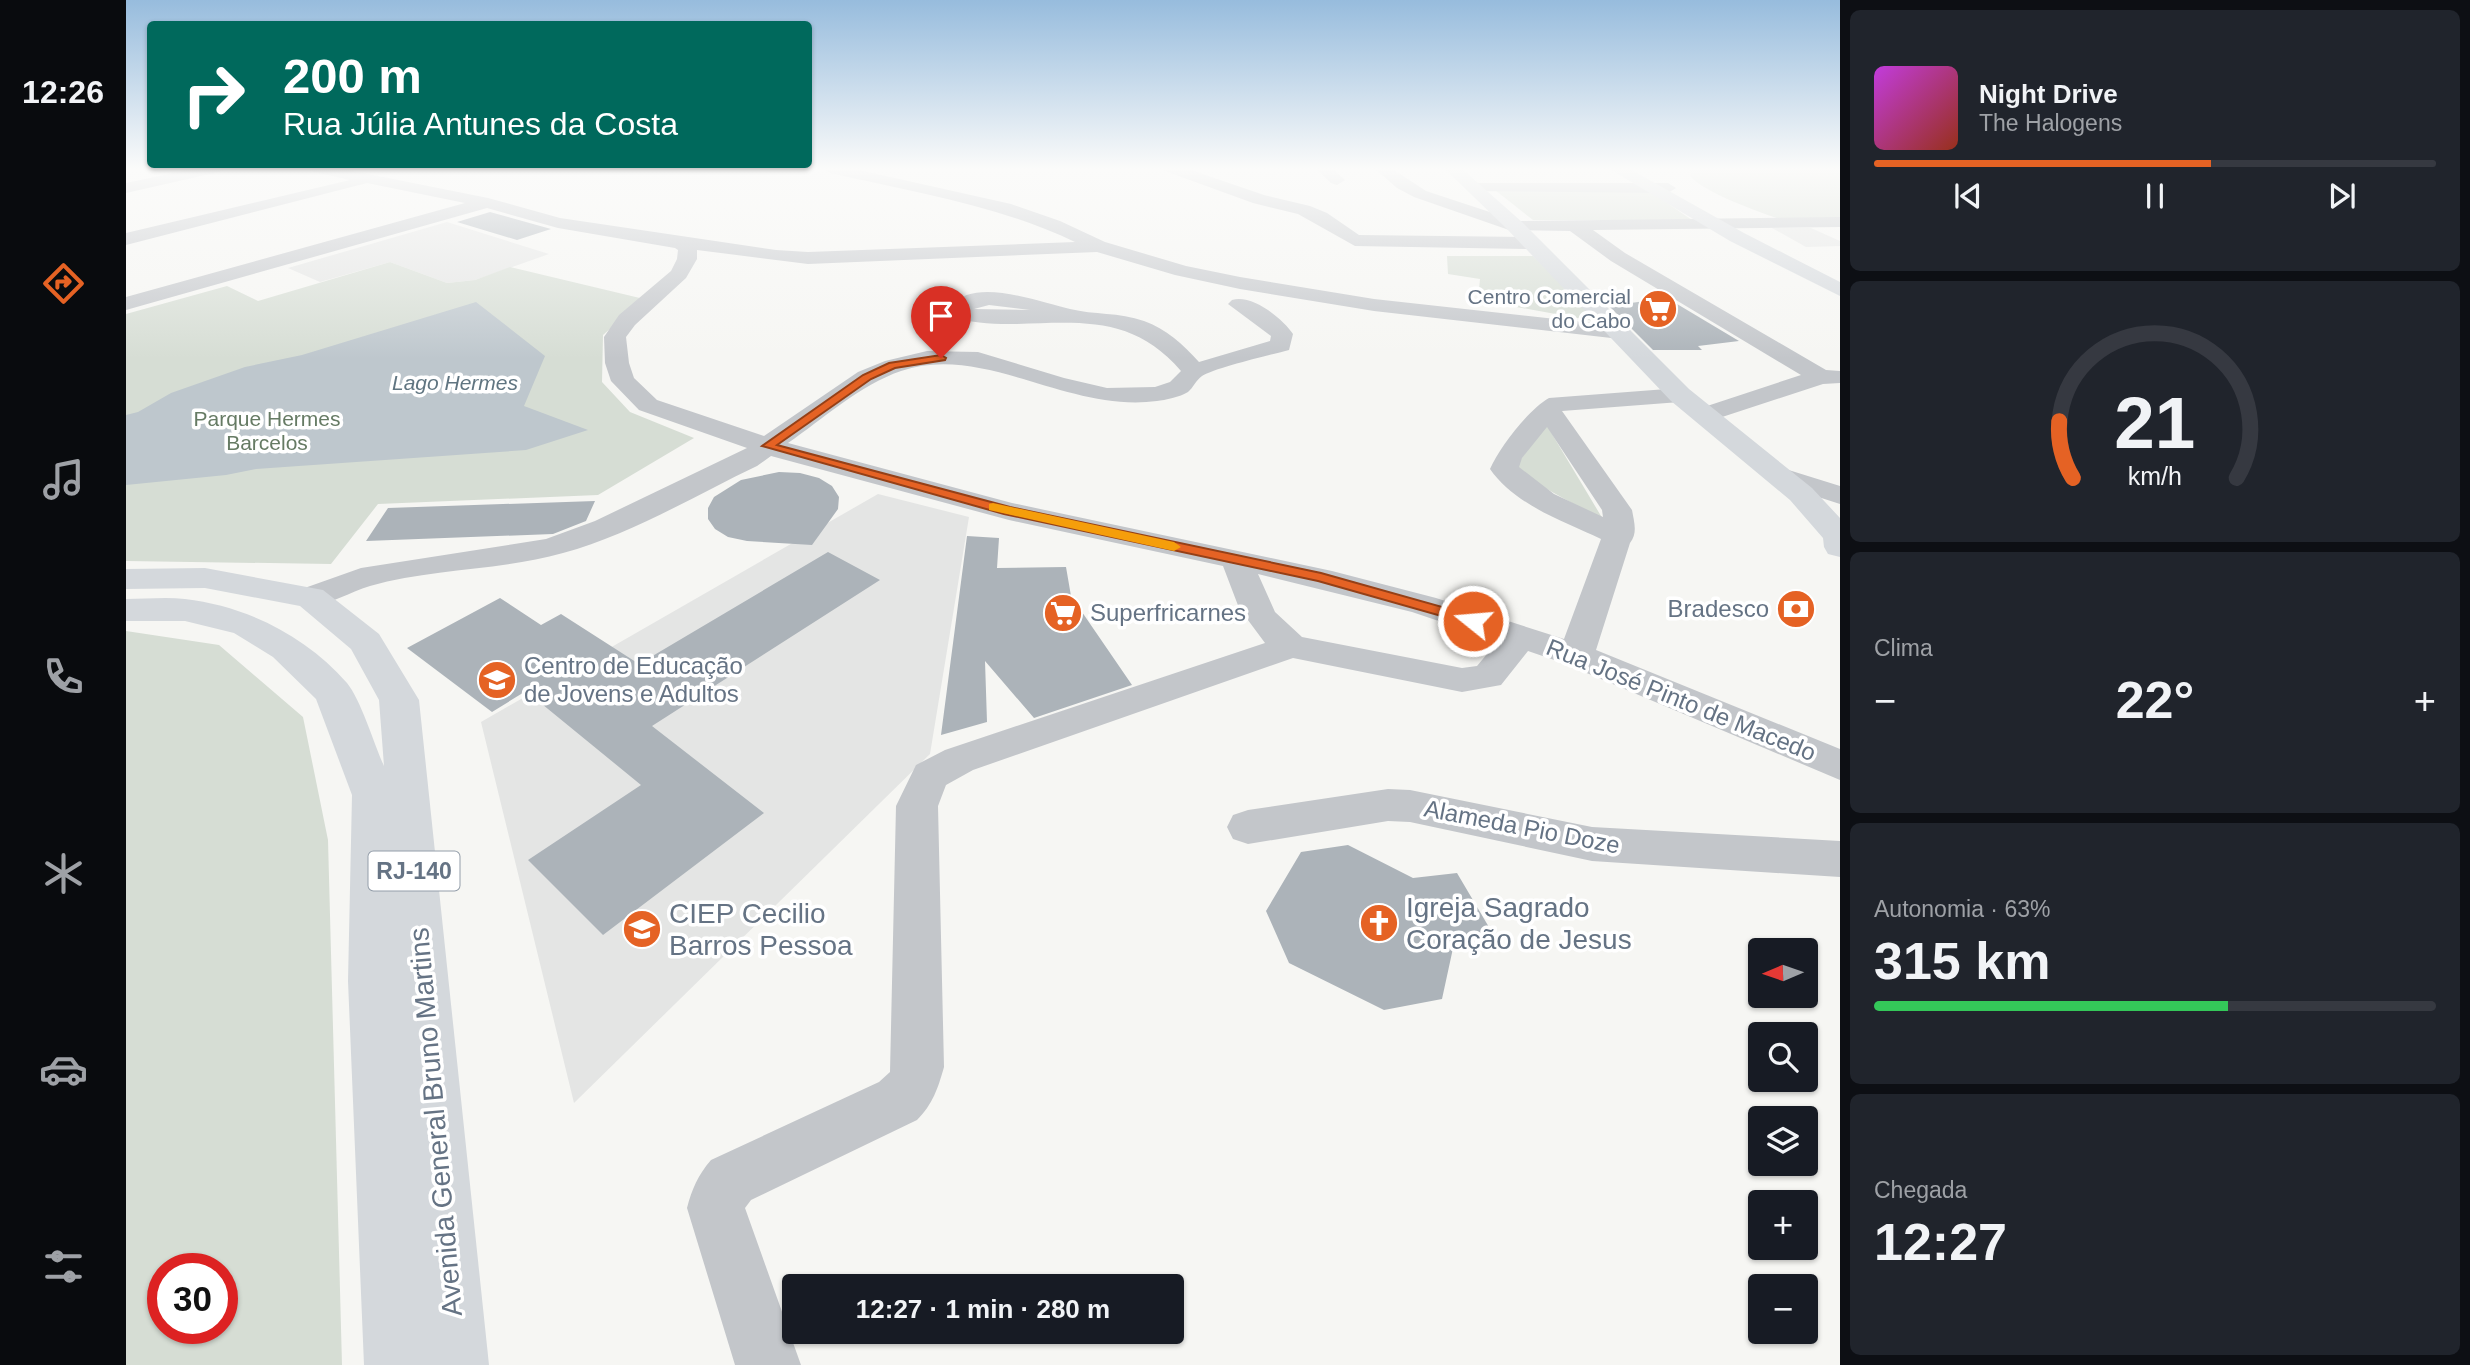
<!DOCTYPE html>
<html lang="pt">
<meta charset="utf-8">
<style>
body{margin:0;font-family:Arial,sans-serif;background:#20242c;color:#f1f3f6;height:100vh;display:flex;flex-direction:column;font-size:26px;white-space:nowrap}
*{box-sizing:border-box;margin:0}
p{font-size:23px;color:#9ea1a6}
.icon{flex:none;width:38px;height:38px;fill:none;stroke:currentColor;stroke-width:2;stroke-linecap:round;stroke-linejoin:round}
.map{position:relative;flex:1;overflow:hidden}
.side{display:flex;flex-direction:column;gap:10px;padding:10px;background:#0d0f14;width:630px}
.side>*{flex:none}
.hud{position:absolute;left:21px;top:21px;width:665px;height:147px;border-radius:7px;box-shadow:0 2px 5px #0004;background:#00695c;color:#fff;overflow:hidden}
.needle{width:46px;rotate:268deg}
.buttons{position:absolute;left:1622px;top:938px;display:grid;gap:14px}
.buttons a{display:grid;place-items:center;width:70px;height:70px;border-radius:7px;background:#171b24;box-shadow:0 2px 5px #0004;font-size:35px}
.speed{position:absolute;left:21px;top:1253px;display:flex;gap:14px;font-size:35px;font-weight:700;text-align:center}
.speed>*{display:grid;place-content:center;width:91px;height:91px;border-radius:50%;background:#171b24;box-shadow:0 2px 5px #0004;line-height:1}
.speed .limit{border:10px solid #d22;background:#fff;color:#111}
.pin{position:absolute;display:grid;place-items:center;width:60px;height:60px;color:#fff;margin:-72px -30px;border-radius:50% 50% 50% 0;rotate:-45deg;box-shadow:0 0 7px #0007}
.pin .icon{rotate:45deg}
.me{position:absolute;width:77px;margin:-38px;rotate:287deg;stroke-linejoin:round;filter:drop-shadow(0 0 5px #0008)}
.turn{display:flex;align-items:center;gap:24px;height:147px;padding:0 21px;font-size:32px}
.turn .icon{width:91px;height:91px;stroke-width:2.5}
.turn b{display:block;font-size:49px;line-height:60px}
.big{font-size:52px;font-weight:800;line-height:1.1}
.side .tile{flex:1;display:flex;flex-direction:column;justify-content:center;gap:10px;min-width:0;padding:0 24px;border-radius:10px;background:#20242c}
.side .dial{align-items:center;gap:0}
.dial svg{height:182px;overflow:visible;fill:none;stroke:#363941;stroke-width:7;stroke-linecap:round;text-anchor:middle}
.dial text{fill:#f1f3f6;stroke:none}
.song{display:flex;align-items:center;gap:21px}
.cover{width:84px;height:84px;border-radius:10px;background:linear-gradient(135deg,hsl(290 70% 55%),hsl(10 70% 35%))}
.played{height:7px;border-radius:4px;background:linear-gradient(90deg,#e56224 60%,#363941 60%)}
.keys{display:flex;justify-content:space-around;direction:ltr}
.heat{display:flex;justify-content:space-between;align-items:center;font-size:38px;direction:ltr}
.charge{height:10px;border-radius:5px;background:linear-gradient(90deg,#34c759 63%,#363941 0)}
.trip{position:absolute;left:656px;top:1274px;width:402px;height:70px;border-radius:7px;background:#171b24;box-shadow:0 2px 5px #0004;font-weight:800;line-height:70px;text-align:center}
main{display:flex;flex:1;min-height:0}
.tab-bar{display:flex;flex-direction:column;width:126px;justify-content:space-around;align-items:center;background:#090b0e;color:#9ea1a6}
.tab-bar .icon{width:49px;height:49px}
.tab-bar .current{color:#e56224}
.tab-bar b{font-size:32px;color:#f1f3f6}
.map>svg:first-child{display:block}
.built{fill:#e4e5e4}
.green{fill:#d6ddd4;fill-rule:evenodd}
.water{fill:#bec7cd}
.building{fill:#acb3b9}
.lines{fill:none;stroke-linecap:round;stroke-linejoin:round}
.minor{fill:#c3c6ca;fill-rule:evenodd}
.secondary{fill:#d4d8dc;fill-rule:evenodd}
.primary{fill:#d4d8dc;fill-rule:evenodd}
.route{fill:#e56224;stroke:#954017;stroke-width:2}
.slow{fill:#f59e0b}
.labels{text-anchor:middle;stroke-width:7;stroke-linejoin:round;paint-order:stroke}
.far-poi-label{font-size:21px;fill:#657384;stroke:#fff;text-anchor:end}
.far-water-label{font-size:21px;font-style:italic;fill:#607581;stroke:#fff}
.far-park-label{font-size:21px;fill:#667b64;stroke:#fff}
.shield{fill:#fff;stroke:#939da9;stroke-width:2}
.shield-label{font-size:23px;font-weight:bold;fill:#657384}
.poi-label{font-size:24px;fill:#657384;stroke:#fff;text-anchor:start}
.street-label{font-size:24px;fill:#657384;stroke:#fff}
.near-poi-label{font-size:28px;fill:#657384;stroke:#fff;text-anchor:start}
.near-street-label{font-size:28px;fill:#657384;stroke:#fff}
</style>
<main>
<nav class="tab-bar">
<b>12:26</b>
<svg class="icon current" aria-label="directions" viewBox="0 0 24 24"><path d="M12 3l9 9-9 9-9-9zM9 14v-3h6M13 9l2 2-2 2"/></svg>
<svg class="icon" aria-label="music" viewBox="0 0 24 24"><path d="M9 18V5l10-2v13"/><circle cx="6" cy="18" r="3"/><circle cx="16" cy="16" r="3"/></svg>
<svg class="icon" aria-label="phone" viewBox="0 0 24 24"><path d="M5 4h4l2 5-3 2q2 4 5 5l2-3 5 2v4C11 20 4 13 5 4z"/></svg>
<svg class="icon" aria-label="climate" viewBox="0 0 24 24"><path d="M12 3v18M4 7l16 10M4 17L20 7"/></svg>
<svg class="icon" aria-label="car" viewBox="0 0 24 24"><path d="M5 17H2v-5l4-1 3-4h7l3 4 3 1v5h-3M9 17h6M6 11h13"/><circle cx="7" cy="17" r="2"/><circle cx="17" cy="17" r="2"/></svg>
<svg class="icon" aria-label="filters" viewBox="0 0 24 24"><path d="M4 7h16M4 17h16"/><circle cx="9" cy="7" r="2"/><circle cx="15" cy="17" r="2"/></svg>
</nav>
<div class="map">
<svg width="1714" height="1365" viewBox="0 0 1714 1365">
<rect width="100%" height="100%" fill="#f6f6f3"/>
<path class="built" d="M 321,222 L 423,254 L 349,280 L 321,283 L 264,262 L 194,282 L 162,268 Z
M 1646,228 L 1685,228 L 1714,241 L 1714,246 L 1680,247 Z
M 752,494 L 843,517 L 804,754 L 448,1103 L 355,722 Z"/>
<path class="green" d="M 1565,168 L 1714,168 L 1714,225 C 1703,226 1691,227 1680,226 C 1657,222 1578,194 1564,176 Z
M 1369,190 L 1525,192 L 1566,220 L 1407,220 Z
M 1321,256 L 1407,256 L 1479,323 L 1352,300 L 1354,279 L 1322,274 Z
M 264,262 L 321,283 L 349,280 L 384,267 L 518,299 L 477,335 L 476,382 L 504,412 L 568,438 L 472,495 L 252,504 L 205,564 L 0,561 L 0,314 L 101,286 L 132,301 Z
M 1420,424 L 1478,521 L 1387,470 Z
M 0,631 L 93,645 L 177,717 L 202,840 L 216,1365 L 0,1365 ZM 37,1269 L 96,1269 L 96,1328 L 37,1328 Z"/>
<path class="water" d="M 350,302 L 419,356 L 398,406 L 462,430 L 400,450 L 130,469 L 100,475 L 0,485 L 0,415 L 12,412 L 45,393 L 119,367 L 176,355 Z"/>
<path class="building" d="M 364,212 L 425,229 L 391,240 L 331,222 Z
M 1541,298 L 1613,341 L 1572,346 L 1576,350 L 1527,350 L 1483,306 Z
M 653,472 L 674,473 L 693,478 L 706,486 L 713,497 L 712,509 L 686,545 L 621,541 L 602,537 L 589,529 L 582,519 L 582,508 L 588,497 L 615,480 Z
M 469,501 L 460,521 L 427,534 L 240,541 L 262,508 Z
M 841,536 L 873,538 L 871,568 L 940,567 L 945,596 L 1006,685 L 908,718 L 859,661 L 861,722 L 815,735 Z
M 702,552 L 754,580 L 526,726 L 638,813 L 477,935 L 402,860 L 515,785 L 400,691 L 366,712 L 281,648 L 374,598 L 415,625 L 435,614 L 513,664 Z
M 1222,845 L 1287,878 L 1331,873 L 1367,934 L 1329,939 L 1316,999 L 1258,1010 L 1163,963 L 1140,911 L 1175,852 Z"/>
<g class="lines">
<path class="minor" d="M 71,168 L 100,168 L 97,171 L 0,193 L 0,183 Z
M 181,168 L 212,168 L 362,198 L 434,218 L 650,250 L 682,252 L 949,242 C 872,205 787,192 704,173 L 696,168 L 724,168 L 885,204 L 934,221 L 979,242 L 1060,266 L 1114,277 L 1248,299 L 1502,327 L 1505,332 L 1502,337 L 1494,339 L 1248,311 L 1114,289 L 1049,275 L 971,252 L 682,264 L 571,250 L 571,259 L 560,278 L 509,325 L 500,337 L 503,363 L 508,378 L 531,400 L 638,436 L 732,372 L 759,361 L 801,351 L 852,352 L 938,378 L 981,388 L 1029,387 L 1044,382 L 1055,371 C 1008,316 956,322 891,324 C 870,324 851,324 831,318 L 826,306 C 847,276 917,303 944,309 C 968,315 993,312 1018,321 C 1040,329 1057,344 1073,362 L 1144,341 L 1145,336 L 1102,304 L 1106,300 C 1126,294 1156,318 1167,334 L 1163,350 C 1144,355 1089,368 1076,376 C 1070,380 1067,388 1062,392 C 1054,397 1039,400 1031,401 C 941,413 858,343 775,371 C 734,385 697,419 662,443 L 886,503 L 1206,571 L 1310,598 L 1438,639 L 1475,539 C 1437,521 1389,505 1364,469 C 1374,447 1402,410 1423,398 L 1554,388 L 1563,390 L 1566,395 L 1563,400 L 1554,402 L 1436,411 L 1506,510 C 1508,522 1512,533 1504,543 L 1470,650 L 1714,749 L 1714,780 L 1437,663 L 1402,651 L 1375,685 L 1336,692 L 1167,658 L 847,770 L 820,785 L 812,806 L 818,1067 C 812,1088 807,1104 791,1120 L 625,1200 L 619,1208 L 675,1365 L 609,1365 L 561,1208 C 566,1189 572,1175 585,1160 L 753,1082 L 764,1072 L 770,806 L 790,765 L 819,750 L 1139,643 L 1113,608 L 1097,566 L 883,520 L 645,456 L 631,466 C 568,496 504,535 437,553 C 374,571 307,568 244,586 C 220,593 198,610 173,604 L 168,597 L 173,590 L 235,568 L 420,539 L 469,521 L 621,448 L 513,410 L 485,381 L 479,363 L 478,337 L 493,315 L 545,271 L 551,259 L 552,250 L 549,248 L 432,228 L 361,208 L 0,310 L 0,297 L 339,203 L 241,183 L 0,245 L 0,233 L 224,180 L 184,171 ZM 863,305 L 904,310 L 848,309 ZM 1421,427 L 1476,510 L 1477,517 L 1428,494 L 1393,467 L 1396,458 ZM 1132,574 L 1286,612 L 1372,641 L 1351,666 L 1336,668 L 1176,637 L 1149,612 Z
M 1036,168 L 1059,168 L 1138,195 L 1184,206 L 1201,213 L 1233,235 L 1402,237 L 1411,243 L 1402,249 L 1229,246 L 1172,214 L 1127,203 L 1039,171 Z
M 1189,168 L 1206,168 L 1219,180 L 1211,185 L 1205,183 Z
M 1248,168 L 1265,168 L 1300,191 L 1391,221 L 1714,217 L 1714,227 L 1467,230 L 1499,253 L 1700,370 L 1714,371 L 1714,383 L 1697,384 L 1587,420 L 1578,423 L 1569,420 L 1565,415 L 1569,410 L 1675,375 L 1485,261 L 1444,231 L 1383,230 L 1288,197 L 1271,188 Z
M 1348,183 L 1542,183 L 1550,188 L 1542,193 L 1342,191 L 1340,188 L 1342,185 Z
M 1653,467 L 1714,486 L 1714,504 L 1643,481 L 1639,475 L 1643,469 Z
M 1262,789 L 1284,790 L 1466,827 L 1714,841 L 1714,877 L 1466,861 L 1284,822 L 1262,821 L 1122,844 L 1107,839 L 1101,827 L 1107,815 L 1122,810 Z"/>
<path class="secondary" d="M 1318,168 L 1335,168 L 1396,222 L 1563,389 L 1686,488 L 1714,518 L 1714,557 L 1702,554 L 1698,547 L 1697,538 L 1664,500 L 1545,401 L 1382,230 Z
M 1482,168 L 1502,168 L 1618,233 L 1714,282 L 1714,296 L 1604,241 Z"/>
<path class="primary" d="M 79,568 L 197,590 L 253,634 L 293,700 L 363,1365 L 238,1365 L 222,981 L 226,795 L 190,699 L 147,657 L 108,633 L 59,621 L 0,621 L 0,599 C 19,599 40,597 59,599 C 120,606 180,636 221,683 C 235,700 248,744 258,766 L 253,700 L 225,649 L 174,606 L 79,588 L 0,589 L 0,569 Z"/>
</g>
<linearGradient id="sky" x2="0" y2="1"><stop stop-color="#97bcdd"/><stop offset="0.47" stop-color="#fbfbfa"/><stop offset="1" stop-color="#fbfbfa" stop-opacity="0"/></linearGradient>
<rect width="1714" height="359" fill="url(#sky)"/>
<path class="route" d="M 815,355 L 820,358 L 819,360 L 769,368 L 745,379 L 651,445 L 884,507 L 1195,573 L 1352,617 L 1355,621 L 1347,625 L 1192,581 L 878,514 L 636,446 L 737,375 L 763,363 Z"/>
<path class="slow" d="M 867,503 L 1048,542 L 1055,547 L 1048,551 L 863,510 L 863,504 Z"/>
<defs>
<g id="supermarket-disc" transform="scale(2.0125)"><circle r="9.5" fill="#e56224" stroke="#fff"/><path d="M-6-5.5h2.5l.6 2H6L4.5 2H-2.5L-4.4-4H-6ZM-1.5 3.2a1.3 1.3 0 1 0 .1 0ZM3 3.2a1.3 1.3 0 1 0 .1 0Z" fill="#fff"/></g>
<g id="bank-disc" transform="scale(2.0125)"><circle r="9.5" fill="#e56224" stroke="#fff"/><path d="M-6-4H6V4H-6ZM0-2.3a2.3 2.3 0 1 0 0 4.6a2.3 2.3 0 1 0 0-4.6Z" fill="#fff"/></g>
<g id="school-disc" transform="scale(2.0125)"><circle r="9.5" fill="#e56224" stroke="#fff"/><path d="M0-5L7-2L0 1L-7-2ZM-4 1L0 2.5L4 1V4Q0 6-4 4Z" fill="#fff"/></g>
<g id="church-disc" transform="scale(2.0125)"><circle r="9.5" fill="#e56224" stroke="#fff"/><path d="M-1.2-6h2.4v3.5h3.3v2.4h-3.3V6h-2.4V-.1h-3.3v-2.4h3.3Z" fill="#fff"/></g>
</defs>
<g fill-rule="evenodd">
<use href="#supermarket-disc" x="1532" y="309"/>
<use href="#bank-disc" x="1670" y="609"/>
<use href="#supermarket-disc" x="937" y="613"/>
<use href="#school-disc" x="371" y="680"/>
<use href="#church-disc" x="1253" y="923"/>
<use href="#school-disc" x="516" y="929"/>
</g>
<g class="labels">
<g class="far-poi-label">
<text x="1505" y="304">Centro Comercial<tspan x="1505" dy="24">do Cabo</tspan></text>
</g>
<g class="far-water-label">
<text x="329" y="390">Lago Hermes</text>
</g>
<g class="far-park-label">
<text x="141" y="426">Parque Hermes<tspan x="141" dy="24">Barcelos</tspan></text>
</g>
<rect class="shield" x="242.5" y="851.5" width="91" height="39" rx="5"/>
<g class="shield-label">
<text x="288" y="879">RJ-140</text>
</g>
<g class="poi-label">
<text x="1643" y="617" text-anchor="end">Bradesco</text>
<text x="964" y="621">Superfricarnes</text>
<text x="398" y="674">Centro de Educação<tspan x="398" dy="28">de Jovens e Adultos</tspan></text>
</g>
<g class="street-label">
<text transform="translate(1555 700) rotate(22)" y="8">Rua José Pinto de Macedo</text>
<text transform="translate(1396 827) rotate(11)" y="8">Alameda Pio Doze</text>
</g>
<g class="near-poi-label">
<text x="1280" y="917">Igreja Sagrado<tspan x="1280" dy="32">Coração de Jesus</tspan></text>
<text x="543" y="923">CIEP Cecilio<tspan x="543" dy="32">Barros Pessoa</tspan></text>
</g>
<g class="near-street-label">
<text transform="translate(309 1122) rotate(-95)" y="10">Avenida General Bruno Martins</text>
</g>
</g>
</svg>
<div class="buttons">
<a><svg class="needle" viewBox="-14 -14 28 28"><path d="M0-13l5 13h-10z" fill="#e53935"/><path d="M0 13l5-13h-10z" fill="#9ea1a6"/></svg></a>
<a><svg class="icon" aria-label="search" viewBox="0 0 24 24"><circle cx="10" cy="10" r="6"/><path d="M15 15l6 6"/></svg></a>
<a><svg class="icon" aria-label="layers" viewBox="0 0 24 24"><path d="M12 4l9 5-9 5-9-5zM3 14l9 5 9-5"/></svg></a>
<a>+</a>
<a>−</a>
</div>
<div class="speed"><div class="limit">30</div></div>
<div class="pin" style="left:815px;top:358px;background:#d93025"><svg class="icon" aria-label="arrive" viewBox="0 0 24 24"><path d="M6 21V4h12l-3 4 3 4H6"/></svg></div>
<svg class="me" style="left:1347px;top:621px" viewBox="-20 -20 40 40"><circle r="17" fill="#e56224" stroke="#fff" stroke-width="3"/><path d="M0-11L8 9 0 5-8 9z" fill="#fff"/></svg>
<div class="trip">12:27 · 1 min · 280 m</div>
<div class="hud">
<div class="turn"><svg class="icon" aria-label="right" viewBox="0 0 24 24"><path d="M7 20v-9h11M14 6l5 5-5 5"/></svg><div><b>200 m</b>Rua Júlia Antunes da Costa</div></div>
</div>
</div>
<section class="side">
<div class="tile">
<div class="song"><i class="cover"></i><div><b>Night Drive</b><p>The Halogens</p></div></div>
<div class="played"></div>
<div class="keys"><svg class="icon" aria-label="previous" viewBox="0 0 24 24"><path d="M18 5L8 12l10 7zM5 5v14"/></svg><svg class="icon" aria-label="pause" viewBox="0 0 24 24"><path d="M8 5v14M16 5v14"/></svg><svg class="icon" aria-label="next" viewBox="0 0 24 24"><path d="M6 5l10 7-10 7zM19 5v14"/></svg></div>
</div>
<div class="tile dial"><svg viewBox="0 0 100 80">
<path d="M14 69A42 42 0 1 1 86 69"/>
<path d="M14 69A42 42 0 0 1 8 44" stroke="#e56224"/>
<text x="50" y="56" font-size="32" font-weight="700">21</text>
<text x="50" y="72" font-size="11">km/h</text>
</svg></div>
<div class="tile"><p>Clima</p>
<div class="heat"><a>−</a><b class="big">22°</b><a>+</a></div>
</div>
<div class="tile"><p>Autonomia · 63%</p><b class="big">315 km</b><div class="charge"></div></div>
<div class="tile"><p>Chegada</p><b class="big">12:27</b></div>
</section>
</main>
